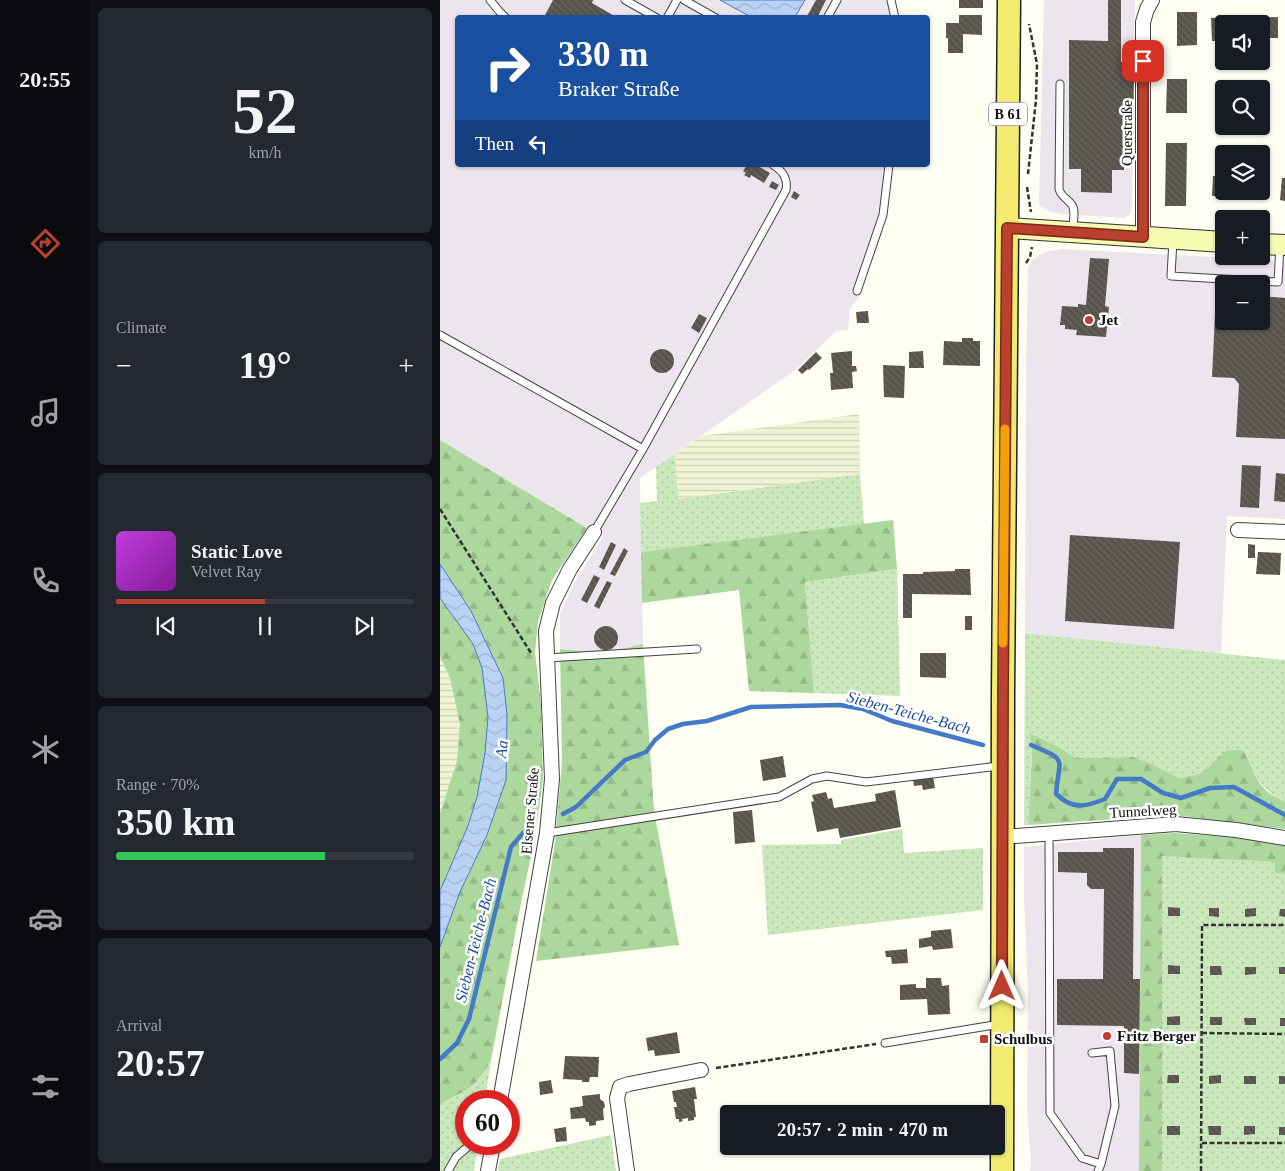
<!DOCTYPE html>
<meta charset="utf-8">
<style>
body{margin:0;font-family:Georgia,serif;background:#242831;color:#f1f3f6;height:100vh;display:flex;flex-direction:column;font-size:19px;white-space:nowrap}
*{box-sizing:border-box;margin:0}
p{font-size:16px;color:#9ea1a6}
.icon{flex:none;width:28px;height:28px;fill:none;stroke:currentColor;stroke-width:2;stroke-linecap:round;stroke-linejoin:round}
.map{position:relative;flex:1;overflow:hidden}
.panel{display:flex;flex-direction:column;gap:8px;padding:8px;background:#0d0f14;width:350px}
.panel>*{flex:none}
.banner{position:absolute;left:15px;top:15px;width:475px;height:152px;border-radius:5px;box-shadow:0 1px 4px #0004;background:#1a4fa0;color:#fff;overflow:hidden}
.buttons{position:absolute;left:775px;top:15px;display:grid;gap:10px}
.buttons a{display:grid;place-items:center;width:55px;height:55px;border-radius:5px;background:#171b24;box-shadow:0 1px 4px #0004;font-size:25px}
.speed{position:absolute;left:15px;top:1090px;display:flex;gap:10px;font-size:25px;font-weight:700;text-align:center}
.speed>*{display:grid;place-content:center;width:65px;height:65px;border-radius:50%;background:#171b24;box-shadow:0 1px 4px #0004;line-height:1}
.speed .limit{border:8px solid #d22;background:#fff;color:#111}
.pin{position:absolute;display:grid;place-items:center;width:42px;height:42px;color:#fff;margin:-21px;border-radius:10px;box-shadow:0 2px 8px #0006}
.me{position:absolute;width:55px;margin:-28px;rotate:0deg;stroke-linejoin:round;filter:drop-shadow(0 0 4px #0008)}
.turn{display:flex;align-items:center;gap:18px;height:105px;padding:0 20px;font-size:22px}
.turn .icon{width:65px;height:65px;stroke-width:2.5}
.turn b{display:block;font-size:35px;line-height:42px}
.then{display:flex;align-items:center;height:48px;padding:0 20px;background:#0003;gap:10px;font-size:19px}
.big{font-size:38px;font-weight:800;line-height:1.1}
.panel .widget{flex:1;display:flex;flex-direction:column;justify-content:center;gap:8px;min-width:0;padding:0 18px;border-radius:8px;background:#242831}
.panel .dial{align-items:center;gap:0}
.dial b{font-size:65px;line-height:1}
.song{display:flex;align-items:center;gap:15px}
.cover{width:60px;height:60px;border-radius:8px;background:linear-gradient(135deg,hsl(290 70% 55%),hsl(290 70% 35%))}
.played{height:5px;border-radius:2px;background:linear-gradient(90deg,#ba412d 50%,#363941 50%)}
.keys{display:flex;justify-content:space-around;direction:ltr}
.heat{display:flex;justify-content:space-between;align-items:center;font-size:28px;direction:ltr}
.charge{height:8px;border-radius:4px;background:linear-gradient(90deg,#34c759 70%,#363941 0)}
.trip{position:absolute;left:280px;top:1105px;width:285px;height:50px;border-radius:5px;background:#171b24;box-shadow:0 1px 4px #0004;font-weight:800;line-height:50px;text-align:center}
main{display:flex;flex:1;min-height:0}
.tabs{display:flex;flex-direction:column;width:90px;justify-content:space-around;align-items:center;background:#090b0e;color:#9ea1a6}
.tabs .icon{width:35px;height:35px}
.tabs .selected{color:#ba412d}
.tabs b{font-size:22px;color:#f1f3f6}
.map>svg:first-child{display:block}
.industrial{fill:#ede5ed;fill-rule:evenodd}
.farmland{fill:url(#farmland-rules)}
.grass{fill:url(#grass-dots)}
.forest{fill:url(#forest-firs)}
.water{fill:url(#water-waves);stroke:#447ac7}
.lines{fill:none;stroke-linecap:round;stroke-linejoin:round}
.stream{stroke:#447ac7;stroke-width:4.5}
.building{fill:url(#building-back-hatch)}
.lane-casing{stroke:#434343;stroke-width:9}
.street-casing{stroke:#434343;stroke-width:16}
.secondary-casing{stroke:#323232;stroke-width:22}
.primary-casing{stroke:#212121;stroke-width:25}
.path{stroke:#323232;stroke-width:2.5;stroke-dasharray:5 2.5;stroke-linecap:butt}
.lane{stroke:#fff;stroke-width:7}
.street{stroke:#fff;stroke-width:14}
.secondary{stroke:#f5fbb1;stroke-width:20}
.primary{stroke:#f2eb70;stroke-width:22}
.route-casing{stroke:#792a1d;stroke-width:12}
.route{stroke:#ba412d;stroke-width:9}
.slow{stroke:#f59e0b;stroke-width:9}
.poi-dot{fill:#ba412d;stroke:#fff;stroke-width:2}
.labels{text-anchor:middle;stroke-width:5;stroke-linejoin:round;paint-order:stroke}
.shield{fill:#fff;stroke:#585858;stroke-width:1}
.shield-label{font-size:14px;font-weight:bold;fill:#101010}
.street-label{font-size:15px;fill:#101010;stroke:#fff}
.poi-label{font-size:15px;font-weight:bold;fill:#101010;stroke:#fff;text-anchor:start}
.water-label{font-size:16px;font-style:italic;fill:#1e4d9d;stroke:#fff}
</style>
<main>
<nav class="tabs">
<b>20:55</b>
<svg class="icon selected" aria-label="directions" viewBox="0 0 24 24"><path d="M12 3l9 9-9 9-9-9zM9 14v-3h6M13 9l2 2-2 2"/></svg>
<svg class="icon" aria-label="music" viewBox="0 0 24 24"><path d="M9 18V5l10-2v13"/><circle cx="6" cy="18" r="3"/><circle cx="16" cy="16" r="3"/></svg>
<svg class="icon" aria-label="phone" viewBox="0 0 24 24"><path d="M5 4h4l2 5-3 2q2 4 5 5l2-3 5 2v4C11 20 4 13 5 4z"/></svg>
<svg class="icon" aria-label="climate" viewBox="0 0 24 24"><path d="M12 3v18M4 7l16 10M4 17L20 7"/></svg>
<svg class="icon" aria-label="car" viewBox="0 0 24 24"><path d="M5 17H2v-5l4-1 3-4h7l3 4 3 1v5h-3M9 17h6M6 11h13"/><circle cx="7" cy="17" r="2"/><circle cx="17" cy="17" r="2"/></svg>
<svg class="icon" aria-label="filters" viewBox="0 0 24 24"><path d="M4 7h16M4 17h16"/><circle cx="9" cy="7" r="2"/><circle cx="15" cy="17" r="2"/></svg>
</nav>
<section class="panel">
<div class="widget dial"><b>52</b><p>km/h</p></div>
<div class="widget"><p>Climate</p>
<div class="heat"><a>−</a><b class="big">19°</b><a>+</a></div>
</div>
<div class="widget">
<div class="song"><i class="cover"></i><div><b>Static Love</b><p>Velvet Ray</p></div></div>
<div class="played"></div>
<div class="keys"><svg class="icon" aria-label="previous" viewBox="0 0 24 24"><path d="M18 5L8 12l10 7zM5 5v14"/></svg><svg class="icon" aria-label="pause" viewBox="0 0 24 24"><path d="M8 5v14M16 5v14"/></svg><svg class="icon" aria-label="next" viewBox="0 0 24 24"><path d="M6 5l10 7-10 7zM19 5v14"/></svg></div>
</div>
<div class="widget"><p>Range · 70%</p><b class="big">350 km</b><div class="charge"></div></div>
<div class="widget"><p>Arrival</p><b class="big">20:57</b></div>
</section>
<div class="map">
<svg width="845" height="1171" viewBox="0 0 845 1171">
<defs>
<pattern id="farmland-rules" width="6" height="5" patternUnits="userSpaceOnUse" patternTransform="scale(1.25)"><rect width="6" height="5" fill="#f0f4d4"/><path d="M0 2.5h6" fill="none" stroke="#cdd0b5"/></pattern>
<pattern id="grass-dots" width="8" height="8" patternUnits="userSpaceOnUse" patternTransform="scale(1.25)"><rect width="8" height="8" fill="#cbe8bd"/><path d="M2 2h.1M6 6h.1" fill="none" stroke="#adc6a1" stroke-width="1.8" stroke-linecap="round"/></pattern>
<pattern id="forest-firs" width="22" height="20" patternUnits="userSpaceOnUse" patternTransform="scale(1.25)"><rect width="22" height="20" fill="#add89d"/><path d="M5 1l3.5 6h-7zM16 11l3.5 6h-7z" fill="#94b886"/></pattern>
<pattern id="water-waves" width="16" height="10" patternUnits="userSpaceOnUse" patternTransform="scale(1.25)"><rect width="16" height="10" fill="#bad3f4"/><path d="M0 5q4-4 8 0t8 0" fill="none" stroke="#9fb4d0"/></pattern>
<pattern id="building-back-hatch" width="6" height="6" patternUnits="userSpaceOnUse" patternTransform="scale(1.25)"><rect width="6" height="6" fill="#58534c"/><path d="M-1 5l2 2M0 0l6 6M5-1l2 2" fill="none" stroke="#6b6761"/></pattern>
</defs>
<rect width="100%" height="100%" fill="#fefef3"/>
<path class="industrial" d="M 0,0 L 455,0 L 459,17 L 18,18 L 18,165 L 453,165 L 447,218 L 420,296 L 410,309 L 408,330 L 396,331 L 357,369 L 200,478 L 203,644 L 165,653 L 120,649 L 120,614 L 134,583 L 163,537 L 0,440 Z
M 604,0 L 695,0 L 692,208 L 691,213 L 685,218 L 621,214 L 609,211 L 599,205 Z
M 624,249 L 845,261 L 845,519 L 787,516 L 781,654 L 585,633 L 586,371 L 588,269 L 592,260 L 600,255 L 608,251 ZM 784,284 L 821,284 L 821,321 L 784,321 Z
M 701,835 L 699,1171 L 590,1171 L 591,1161 L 587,1108 L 588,993 L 584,896 L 584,847 Z"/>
<path class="farmland" d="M 419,414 L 420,474 L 237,499 L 235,454 L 261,436 Z
M 0,656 L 10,678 L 20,725 L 17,761 L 0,813 Z"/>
<path class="grass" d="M 235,454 L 238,499 L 420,474 L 424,525 L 201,552 L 200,503 L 217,501 L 216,467 Z
M 457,569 L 460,696 L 374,693 L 365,582 Z
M 585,633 L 845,660 L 845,802 C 820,787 819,783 807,756 L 779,756 L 769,767 L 759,774 L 739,778 L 712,764 L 693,757 L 636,758 L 617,746 L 589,733 L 592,753 L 588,825 L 584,825 Z
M 462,829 L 464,853 L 543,848 L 543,910 L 328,935 L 322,845 L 401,844 L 401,840 Z
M 722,855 L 835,862 L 835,873 L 845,874 L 845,1171 L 722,1171 Z
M 51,1060 L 45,1101 L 26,1101 L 26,1144 L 38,1144 L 34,1171 L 0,1171 L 0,1106 C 9,1098 18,1095 28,1089 C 38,1082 44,1071 51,1060 Z
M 171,1135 L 176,1171 L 58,1171 L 60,1159 Z"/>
<path class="forest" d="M 0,440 L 147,528 L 112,580 L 98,622 L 95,652 L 101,703 L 103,780 L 94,842 L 81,903 L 51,1060 C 44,1071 38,1082 28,1089 C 18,1095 9,1098 0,1106 L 0,947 L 20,892 L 47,835 L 66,780 L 67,715 L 63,678 L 31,611 L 0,564 Z
M 453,520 L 457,569 L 365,582 L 374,693 L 309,691 L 299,590 L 202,603 L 201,552 Z
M 0,598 L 33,644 L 42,668 L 48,717 L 45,753 L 37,797 L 28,826 L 0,891 L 0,813 L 17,761 L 20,725 L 10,678 L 0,656 Z
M 203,644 L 214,811 L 239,945 L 96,961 L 115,842 L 122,762 L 120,649 L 165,653 Z
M 589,733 L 617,746 L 636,758 L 693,757 L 712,764 L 739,778 L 759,774 L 769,767 L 779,756 L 788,750 L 802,750 C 811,761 813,775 822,786 C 828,794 837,797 845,802 L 845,829 L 735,815 L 588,825 L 592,753 Z
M 734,833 L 792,837 L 845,846 L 845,874 L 835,873 L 835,862 L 722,856 L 722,1171 L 699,1171 L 701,835 Z"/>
<path class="water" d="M 280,0 L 365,0 L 355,17 L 311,17 Z
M 0,564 L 31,611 L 63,678 L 67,715 L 66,780 L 47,835 L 20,892 L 0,947 L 0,891 L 28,826 L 37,797 L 45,753 L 48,717 L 42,668 L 33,644 L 0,598 Z"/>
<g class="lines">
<path class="stream" d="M 591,745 C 629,761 619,757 616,794 C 633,810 645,807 665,799 L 677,779 L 701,779 L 723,793 L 741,798 L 770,788 L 794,787 L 845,815
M 123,814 L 136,807 L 185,760 L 206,752 L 215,740 L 228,729 L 243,724 L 267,721 L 311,707 L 400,705 L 423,709 L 452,721 L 543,745
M 0,1059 L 17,1043 L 29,1019 L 71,847 L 83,833 L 93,828"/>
</g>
<path class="building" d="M 113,0 L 153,0 L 152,3 L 178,18 L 106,18 L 104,17 Z
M 376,0 L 386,0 L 377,18 L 366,18 Z
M 519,0 L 543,0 L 543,8 L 519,8 Z
M 668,0 L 681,0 L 681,62 L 691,62 L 694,65 L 693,158 L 684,158 L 684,170 L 672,170 L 672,193 L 641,192 L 641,169 L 629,169 L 629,40 L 668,41 Z
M 737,12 L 757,12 L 757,45 L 737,46 Z
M 519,15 L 542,15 L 542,35 L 523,34 L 523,53 L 508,53 L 508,38 L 506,38 L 506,23 L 519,23 Z
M 797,17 L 797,24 L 784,24 L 784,41 L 772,41 L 771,18 Z
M 838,17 L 838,38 L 821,38 L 821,24 L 812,24 L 812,18 Z
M 727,79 L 747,79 L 747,113 L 726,113 Z
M 726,143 L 747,143 L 746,206 L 725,206 Z
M 307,165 L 316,165 L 330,173 L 324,183 L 311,175 L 310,178 L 304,175 L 306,173 L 303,171 Z
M 773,176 L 784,176 L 784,191 L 818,191 L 817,199 L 772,196 Z
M 842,178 L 845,178 L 845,201 L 840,200 Z
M 332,181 L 339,185 L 336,190 L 329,187 Z
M 354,191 L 360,195 L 356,200 L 351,197 Z
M 650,258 L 669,259 L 665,306 L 669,307 L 666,337 L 636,335 L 637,330 L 625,329 L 625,325 L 620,325 L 622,306 L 638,307 L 638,304 L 646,305 Z
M 776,294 L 784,295 L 784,321 L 821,321 L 821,296 L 845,298 L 845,439 L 796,437 L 799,384 L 794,378 L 772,377 Z
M 428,311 L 429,323 L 417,323 L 416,312 Z
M 259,314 L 267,318 L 259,333 L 251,328 Z
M 522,338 L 533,338 L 533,341 L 540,341 L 540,366 L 503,365 L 504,341 L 522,342 Z
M210 361a12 12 0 1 1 24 0a12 12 0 1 1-24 0Z
M 412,351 L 412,366 L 416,366 L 417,371 L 412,372 L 413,388 L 391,390 L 390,373 L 393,373 L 391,353 Z
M 483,351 L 484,368 L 469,368 L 469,352 Z
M 376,352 L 382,358 L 369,370 L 368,369 L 362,374 L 358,370 Z
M 443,365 L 465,366 L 464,398 L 444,397 Z
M 802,465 L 821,466 L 819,508 L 800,507 Z
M 836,473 L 845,474 L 845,502 L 834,501 Z
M 630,535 L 740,542 L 734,629 L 625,621 Z
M 171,542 L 176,545 L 164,570 L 159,567 Z
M 808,544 L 815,545 L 815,558 L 808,558 Z
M 184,548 L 188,551 L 175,576 L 170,574 Z
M 818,552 L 841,553 L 840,575 L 816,574 Z
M 515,569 L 530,569 L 531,595 L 472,594 L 472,618 L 463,618 L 463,574 L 483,574 L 483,572 L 515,571 Z
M 154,575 L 160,578 L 147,603 L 141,600 Z
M 167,581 L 172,583 L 159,609 L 154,606 Z
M 525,616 L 532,616 L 532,630 L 525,630 Z
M154 638a12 12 0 1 1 24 0a12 12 0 1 1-24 0Z
M 480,653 L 506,653 L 506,678 L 480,677 Z
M 343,756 L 346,777 L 323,781 L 320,760 Z
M 493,777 L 495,788 L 483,790 L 482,785 L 474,786 L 473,780 Z
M 455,790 L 461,827 L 400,838 L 398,828 L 377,832 L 371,802 L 374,801 L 372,795 L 386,792 L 388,799 L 392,798 L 394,808 L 436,801 L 435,794 Z
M 312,810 L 315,842 L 295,844 L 293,812 Z
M 663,848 L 694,848 L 693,979 L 700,979 L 699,1074 L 684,1073 L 684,1026 L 617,1025 L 617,979 L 663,979 L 664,889 L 651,889 L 647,885 L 647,873 L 618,872 L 618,852 L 663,852 Z
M 728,907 L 740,908 L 740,916 L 728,916 Z
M 769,908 L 779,908 L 779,917 L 769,916 Z
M 816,908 L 816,916 L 805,917 L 805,909 Z
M 840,909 L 845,909 L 845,917 L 839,916 Z
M 511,929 L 513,948 L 493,950 L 492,946 L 479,948 L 479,939 L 491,937 L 491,931 Z
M 467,949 L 468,963 L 452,964 L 451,957 L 446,957 L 445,951 Z
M 728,965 L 740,966 L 740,974 L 728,974 Z
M 770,966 L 781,966 L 782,975 L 770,975 Z
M 805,967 L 816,967 L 816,974 L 805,975 Z
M 839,967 L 845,967 L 845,974 L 839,974 Z
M 486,978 L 501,978 L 502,986 L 509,985 L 510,1014 L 488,1015 L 487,999 L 460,1000 L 460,985 L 476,984 L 476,988 L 486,988 Z
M 740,1016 L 740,1025 L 727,1025 L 727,1017 Z
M 770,1017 L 782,1017 L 782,1025 L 770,1025 Z
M 804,1018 L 816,1018 L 816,1025 L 805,1025 Z
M 840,1018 L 845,1018 L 845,1026 L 840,1026 Z
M 237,1032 L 240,1053 L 215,1056 L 214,1050 L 208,1051 L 206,1038 Z
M 125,1056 L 159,1057 L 158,1077 L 150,1077 L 149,1082 L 142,1082 L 142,1080 L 123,1079 Z
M 728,1075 L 739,1075 L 739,1083 L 727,1083 Z
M 781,1075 L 781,1083 L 769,1084 L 769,1076 Z
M 804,1076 L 816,1076 L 816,1084 L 804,1084 Z
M 839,1076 L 845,1076 L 845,1084 L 839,1084 Z
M 111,1080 L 113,1093 L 100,1095 L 99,1082 Z
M 255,1087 L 257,1099 L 254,1099 L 256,1117 L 254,1117 L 254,1120 L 248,1121 L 248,1118 L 242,1119 L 243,1121 L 239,1122 L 239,1119 L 236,1119 L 234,1107 L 237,1107 L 236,1102 L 234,1102 L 232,1091 Z
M 160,1094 L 160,1099 L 164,1102 L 165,1107 L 163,1109 L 164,1120 L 156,1121 L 156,1125 L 149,1126 L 149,1122 L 146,1122 L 145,1118 L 131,1119 L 130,1108 L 143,1106 L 142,1096 Z
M 727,1126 L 740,1126 L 740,1135 L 727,1135 Z
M 768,1126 L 781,1126 L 781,1135 L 769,1135 Z
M 804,1126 L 815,1126 L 815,1134 L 804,1135 Z
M 126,1127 L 127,1141 L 116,1142 L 114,1129 Z
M 839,1127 L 845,1127 L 845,1135 L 839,1135 Z"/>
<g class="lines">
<g class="lane-casing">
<path id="lane" d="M 50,0 L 59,11 L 66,18
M 185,0 L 217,18
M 244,0 L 276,18
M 451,0 L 455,18
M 227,18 L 237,0
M 387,18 L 397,0
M 620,84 L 619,189 C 621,197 627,198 632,205 C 636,211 633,224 632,231
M 733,240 L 731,276 L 838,282 L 840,245
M 417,291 L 443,215 L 449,165
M 0,335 L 203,449
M 154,532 L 203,449 L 346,190 C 348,178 343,171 333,165
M 107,658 L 257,649
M 107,833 L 339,797 L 372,779 L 387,776 L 426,782 L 559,766
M 609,834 L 610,1113 L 642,1158 L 661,1164 L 658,1171
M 445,1043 L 560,1024
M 652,1053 L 670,1051 L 675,1106 L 661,1164
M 8,1171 L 16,1157 L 31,1144"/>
</g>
<g class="street-casing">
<path id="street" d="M 703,237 L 703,22 L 707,9 L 712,0
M 798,530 L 845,532
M 562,837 L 736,824 L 796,830 L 845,838
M 60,1101 L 107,833 L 112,779 L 106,631 L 113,603 L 130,569 L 154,532
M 48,1171 L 53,1144
M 187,1171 L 177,1098 L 180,1087 L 189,1084 L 261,1070"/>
</g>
<g class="secondary-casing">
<path id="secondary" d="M 567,228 L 784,242
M 821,244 L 845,245"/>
</g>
<g class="primary-casing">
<path id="primary" d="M 562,1171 L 563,693 L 569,0"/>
</g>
<path class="path" d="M 588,174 L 596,100 L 597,64 L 589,24
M 587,187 L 591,212
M 586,263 L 590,257 L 592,247
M 0,509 L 91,653
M 762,1033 L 845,1034
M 276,1068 L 436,1044
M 762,1143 L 845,1143
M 761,1171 L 762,925 L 845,925"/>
<use href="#lane" class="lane"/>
<use href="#street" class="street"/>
<use href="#secondary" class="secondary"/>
<use href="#primary" class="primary"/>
</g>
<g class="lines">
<g class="route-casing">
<path id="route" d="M 562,986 L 563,693 L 567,228 L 703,237 L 703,61"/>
</g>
<use href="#route" class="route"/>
<path class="slow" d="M 563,643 L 565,429"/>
</g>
<g class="poi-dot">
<circle cx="649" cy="320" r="5"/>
<circle cx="667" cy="1036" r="5"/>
<rect x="539" y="1034" width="10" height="10" rx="2.5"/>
</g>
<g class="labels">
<rect class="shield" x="549" y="102.5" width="38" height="23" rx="4"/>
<g class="shield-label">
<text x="568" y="119">B 61</text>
</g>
<g class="street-label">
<text transform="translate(687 133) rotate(-90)" y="5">Querstraße</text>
<text transform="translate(90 811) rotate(-85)" y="5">Elsener Straße</text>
<text transform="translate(703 811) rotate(-3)" y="5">Tunnelweg</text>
</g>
<g class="poi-label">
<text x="659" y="325">Jet</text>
<text x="677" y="1041">Fritz Berger</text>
<text x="554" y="1044">Schulbus</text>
</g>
<g class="water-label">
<text transform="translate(469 712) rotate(15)" y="6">Sieben-Teiche-Bach</text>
<text transform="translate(61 749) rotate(-84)" y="6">Aa</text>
<text transform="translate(35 940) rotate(-76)" y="6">Sieben-Teiche-Bach</text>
</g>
</g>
</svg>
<div class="buttons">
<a><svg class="icon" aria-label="sound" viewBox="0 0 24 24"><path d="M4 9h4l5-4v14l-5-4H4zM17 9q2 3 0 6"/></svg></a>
<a><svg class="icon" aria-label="search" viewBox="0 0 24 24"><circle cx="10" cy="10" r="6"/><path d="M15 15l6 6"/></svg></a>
<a><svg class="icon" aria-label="layers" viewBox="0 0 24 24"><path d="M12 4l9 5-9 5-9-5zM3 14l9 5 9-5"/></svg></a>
<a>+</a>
<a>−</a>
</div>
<div class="speed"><div class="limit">60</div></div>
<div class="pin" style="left:703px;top:61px;background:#d93025"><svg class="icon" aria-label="arrive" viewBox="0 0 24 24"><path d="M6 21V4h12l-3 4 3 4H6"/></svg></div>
<svg class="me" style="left:562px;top:986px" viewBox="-20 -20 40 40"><path d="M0-17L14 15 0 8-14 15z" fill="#ba412d" stroke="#fff" stroke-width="4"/></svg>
<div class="trip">20:57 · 2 min · 470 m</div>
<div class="banner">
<div class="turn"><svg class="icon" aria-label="right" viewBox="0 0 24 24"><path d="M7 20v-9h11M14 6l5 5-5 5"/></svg><div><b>330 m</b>Braker Straße</div></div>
<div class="then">Then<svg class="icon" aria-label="left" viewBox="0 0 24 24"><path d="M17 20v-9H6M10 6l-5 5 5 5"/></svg></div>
</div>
</div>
</main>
